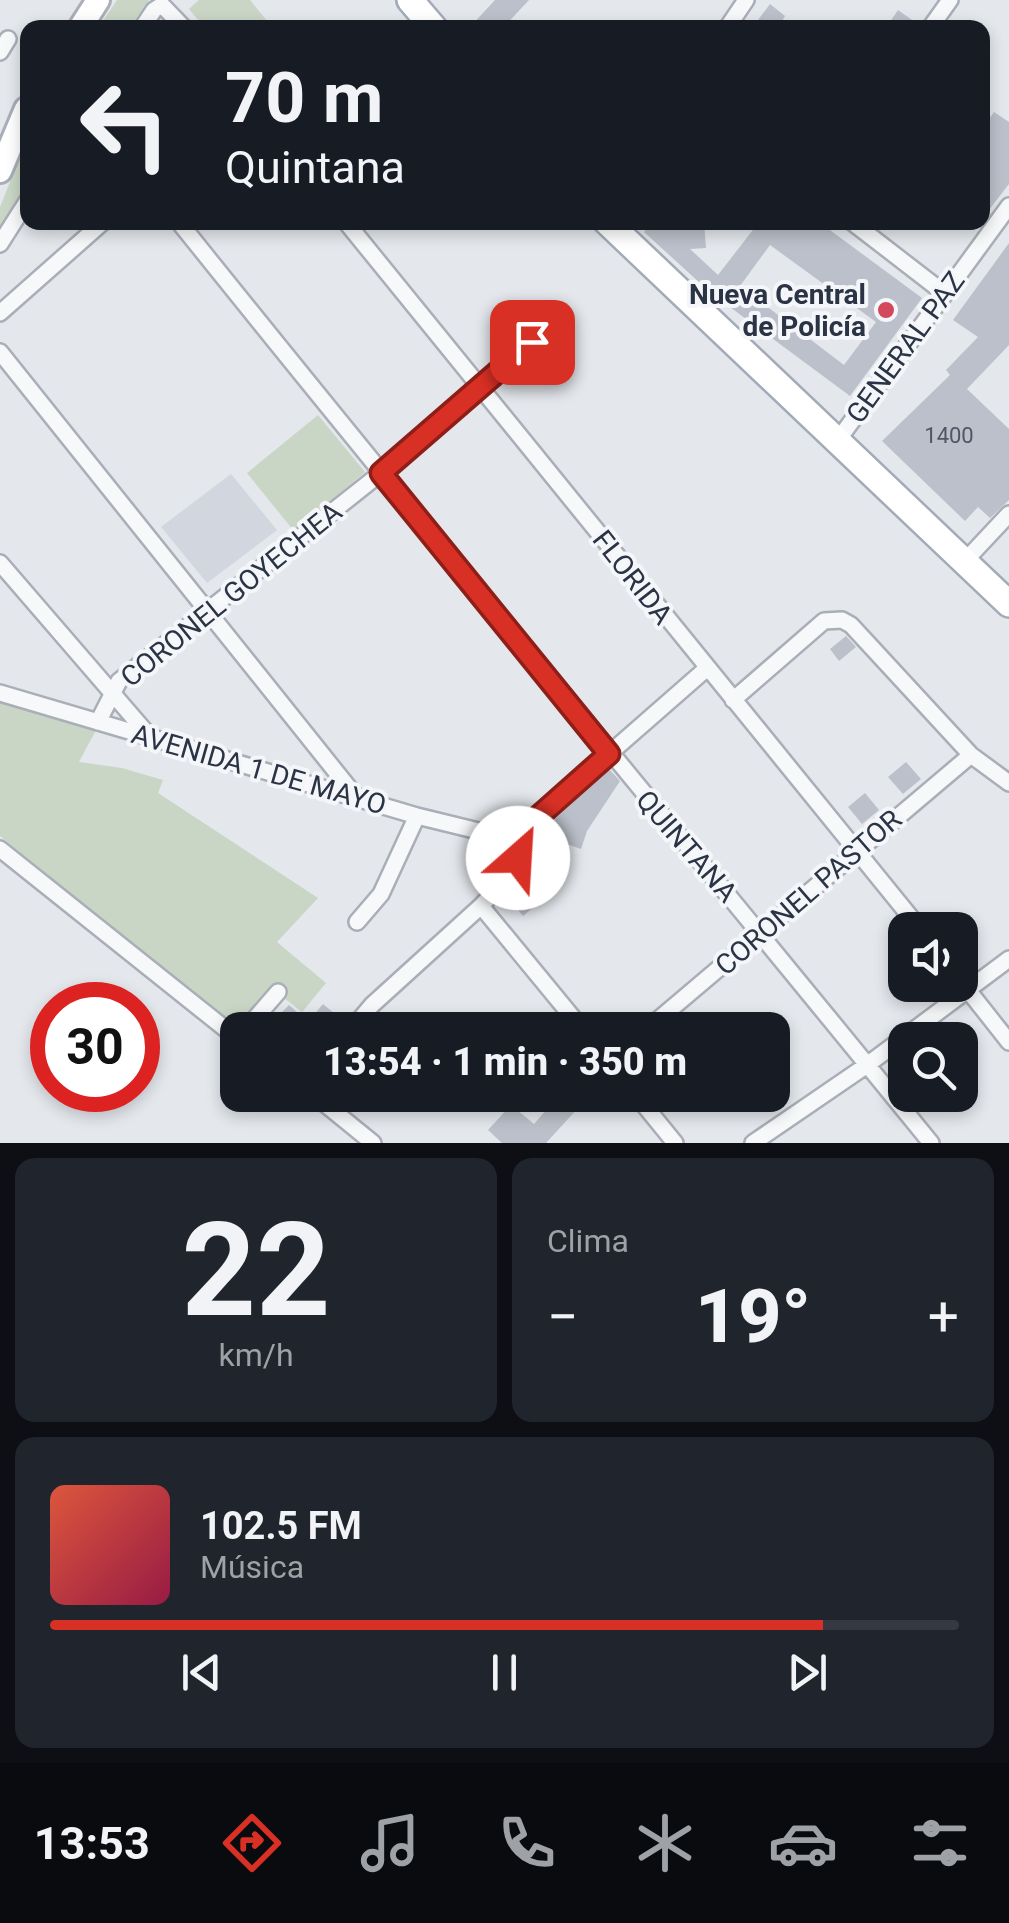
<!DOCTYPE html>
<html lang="es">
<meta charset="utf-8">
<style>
body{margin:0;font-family:Roboto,sans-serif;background:#20242c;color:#f1f3f6;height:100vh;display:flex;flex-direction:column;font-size:38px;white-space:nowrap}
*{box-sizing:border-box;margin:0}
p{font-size:32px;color:#9ea1a6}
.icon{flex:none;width:55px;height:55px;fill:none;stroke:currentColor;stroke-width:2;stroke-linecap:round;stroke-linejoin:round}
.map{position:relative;height:1143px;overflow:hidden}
.sheet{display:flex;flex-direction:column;gap:15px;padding:15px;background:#0d0f14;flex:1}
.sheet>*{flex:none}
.hud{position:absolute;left:20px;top:20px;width:970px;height:210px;border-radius:20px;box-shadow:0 5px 15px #0003;background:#171b24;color:#f1f3f6;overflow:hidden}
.controls{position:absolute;left:888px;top:912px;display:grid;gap:20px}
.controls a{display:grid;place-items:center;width:90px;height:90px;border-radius:20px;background:#171b24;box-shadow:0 5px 15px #0003;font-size:50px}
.speed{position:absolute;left:30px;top:982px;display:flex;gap:20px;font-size:50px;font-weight:700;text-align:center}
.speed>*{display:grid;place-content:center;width:130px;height:130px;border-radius:50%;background:#171b24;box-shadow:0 5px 15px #0003;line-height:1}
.speed .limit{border:15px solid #d22;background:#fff;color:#111}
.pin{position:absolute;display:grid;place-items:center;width:85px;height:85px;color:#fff;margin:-42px;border-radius:20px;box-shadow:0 5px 15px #0006}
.me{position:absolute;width:110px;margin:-55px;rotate:26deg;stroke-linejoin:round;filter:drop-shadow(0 0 8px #0008)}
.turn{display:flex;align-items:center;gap:35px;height:210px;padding:0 40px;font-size:45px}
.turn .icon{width:130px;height:130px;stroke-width:2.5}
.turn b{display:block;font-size:70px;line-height:85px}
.big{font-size:75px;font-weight:800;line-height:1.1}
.sheet .card{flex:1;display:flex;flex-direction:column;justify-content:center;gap:15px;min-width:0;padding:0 35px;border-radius:20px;background:#20242c}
.sheet .dial{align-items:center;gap:0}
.dial b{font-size:130px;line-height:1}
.song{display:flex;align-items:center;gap:30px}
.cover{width:120px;height:120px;border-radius:15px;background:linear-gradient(135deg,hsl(10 70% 55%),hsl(340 70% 35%))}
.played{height:10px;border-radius:5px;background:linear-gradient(90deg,#d93025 85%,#363941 85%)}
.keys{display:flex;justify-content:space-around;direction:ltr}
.heat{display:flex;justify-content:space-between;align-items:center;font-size:55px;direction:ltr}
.sheet .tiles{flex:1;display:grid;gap:15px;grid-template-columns:1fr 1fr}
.card:last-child{grid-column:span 2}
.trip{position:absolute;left:220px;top:1012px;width:570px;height:100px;border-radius:20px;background:#171b24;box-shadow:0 5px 15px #0003;font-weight:800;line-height:100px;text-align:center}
.tab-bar{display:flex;height:160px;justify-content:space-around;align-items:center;background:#090b0e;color:#9ea1a6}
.tab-bar .icon{width:70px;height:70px}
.tab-bar .current{color:#d93025}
.tab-bar b{font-size:45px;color:#f1f3f6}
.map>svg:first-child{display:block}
.built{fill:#d2d6de}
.green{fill:#c9d6c5}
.building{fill:#bbc0ca;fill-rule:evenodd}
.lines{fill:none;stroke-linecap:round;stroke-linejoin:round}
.street-casing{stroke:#a9aeb7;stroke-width:20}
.secondary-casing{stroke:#a9aeb7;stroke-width:28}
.primary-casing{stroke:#a3abb8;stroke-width:30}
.street{stroke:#f7f8fa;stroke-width:15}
.secondary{stroke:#fff;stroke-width:22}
.primary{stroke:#fff;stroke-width:25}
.route-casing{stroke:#8d1f18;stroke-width:25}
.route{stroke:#d93025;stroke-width:18}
.poi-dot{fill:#d1495b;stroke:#f4f6f9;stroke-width:4}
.labels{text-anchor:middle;stroke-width:8;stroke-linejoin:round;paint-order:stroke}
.number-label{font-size:22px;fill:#4f5766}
.poi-label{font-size:28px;font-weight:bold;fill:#2b3445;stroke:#f4f6f9;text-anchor:end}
.street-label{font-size:28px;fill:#2b3445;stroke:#f4f6f9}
</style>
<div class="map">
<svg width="1009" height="1143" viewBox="0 0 1009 1143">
<rect width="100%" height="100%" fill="#e4e7ec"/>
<path class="built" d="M 231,474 L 277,530 L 207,583 L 161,527 Z"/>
<path class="green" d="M 117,0 L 149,0 L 130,27 L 99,27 Z
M 199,0 L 250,0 L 272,27 L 204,27 L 189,9 Z
M 27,139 L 27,186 L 0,230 L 0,207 Z
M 318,415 L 365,472 L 294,531 L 247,473 Z
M 0,700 L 96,730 L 79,762 L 122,768 L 163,780 L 158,793 L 318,898 L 277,942 L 326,983 L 302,1012 L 274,990 L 236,1027 L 0,836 Z"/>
<path class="building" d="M 495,0 L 529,0 L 503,28 L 469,28 Z
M 770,4 L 785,16 L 780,25 L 752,28 Z
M 898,10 L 919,25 L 919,28 L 886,28 Z
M 994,112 L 1009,122 L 1009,184 L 982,219 L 982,129 Z
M 651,222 L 704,222 L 706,248 L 690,249 L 718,275 L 759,222 L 819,222 L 922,298 L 850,396 L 711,293 L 644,232 ZM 770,245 L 876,322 L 844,365 L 740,286 Z
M 1009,243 L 1009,345 L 967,389 L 1009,429 L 1009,500 L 990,518 L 978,507 L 965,521 L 882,441 L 950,375 L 946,370 L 978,337 L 953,320 Z
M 846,636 L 856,647 L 839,661 L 830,649 Z
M 906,762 L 921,779 L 903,794 L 888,777 Z
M 609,769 L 620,781 L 587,831 L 581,849 L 539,834 Z
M 865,793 L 879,810 L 862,824 L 848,807 Z
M 528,884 L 543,899 L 523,916 L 511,901 Z
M 323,1004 L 341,1019 L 331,1030 L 301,1030 L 281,1013 L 289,1005 L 308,1022 Z
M 559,1095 L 590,1095 L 546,1143 L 502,1143 L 488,1130 L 511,1105 L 534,1124 Z"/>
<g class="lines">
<g class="street-casing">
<path id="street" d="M 142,28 L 154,10 L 162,5 L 184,28
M 727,28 L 746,0
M 930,28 L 950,0
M 0,52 L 8,39
M 179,222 C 427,532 681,836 931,1143
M 346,222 L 921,930
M 852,222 L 944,293
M 0,244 L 28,200
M 0,313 L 103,222
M 0,352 L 357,798
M 838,440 L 1009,206
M 964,562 L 1009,514
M 0,563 L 151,738
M 0,693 L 417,816 L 519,841
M 733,700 L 824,621 L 842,620 L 851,625 L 971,755 L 1009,783
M 98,722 L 119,681 L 381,473 L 558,320
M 0,849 L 238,1039
M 357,922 L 381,894 L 417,816
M 960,980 L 1009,1042
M 245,1030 L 278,992
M 351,1030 L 372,1005 L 481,906
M 583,1030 L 481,906 L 514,870 L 519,841 L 530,823 L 706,669
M 646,1030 L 971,755
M 314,1095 L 373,1143
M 636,1095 L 675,1143
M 753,1143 L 867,1065 L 1009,959"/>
</g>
<g class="secondary-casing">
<path id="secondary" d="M 80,28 L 98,0
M 0,171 L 26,109"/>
</g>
<g class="primary-casing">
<path id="primary" d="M 410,0 L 434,28
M 607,222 L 1009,604"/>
</g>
<use href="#street" class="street"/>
<use href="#secondary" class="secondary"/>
<use href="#primary" class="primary"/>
</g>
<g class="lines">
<g class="route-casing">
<path id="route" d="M 518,858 L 519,841 L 530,824 L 609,754 L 381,473 L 532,342"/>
</g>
<use href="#route" class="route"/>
</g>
<circle class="poi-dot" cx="886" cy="310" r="10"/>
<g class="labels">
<g class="number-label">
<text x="949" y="443">1400</text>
</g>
<g class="poi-label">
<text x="866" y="304">Nueva Central<tspan x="866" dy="32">de Policía</tspan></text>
</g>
<g class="street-label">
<text transform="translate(905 347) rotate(-54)" y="10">GENERAL PAZ</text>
<text transform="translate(633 577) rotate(52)" y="10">FLORIDA</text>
<text transform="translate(231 594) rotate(-39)" y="10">CORONEL GOYECHEA</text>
<text transform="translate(259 769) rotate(16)" y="10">AVENIDA 1 DE MAYO</text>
<text transform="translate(687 846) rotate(49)" y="10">QUINTANA</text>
<text transform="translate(808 892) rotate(-41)" y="10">CORONEL PASTOR</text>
</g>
</g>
</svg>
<div class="controls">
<a><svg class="icon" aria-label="sound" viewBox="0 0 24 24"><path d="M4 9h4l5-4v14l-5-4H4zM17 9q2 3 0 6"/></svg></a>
<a><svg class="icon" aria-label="search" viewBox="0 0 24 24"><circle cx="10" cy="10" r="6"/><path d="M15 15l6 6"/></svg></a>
</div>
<div class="speed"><div class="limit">30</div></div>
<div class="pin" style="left:532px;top:342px;background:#d93025"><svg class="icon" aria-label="arrive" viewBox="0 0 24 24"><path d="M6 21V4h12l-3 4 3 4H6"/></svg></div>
<svg class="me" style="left:518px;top:858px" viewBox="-20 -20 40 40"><circle r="19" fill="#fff"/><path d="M0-13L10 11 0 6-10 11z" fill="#d93025"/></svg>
<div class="trip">13:54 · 1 min · 350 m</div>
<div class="hud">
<div class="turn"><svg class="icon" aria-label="left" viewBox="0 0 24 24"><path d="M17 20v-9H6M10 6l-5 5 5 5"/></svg><div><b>70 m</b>Quintana</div></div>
</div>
</div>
<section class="sheet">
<div class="tiles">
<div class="card dial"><b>22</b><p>km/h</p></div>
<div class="card"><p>Clima</p>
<div class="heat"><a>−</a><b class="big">19°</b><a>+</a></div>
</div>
<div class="card">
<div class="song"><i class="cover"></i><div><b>102.5 FM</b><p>Música</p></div></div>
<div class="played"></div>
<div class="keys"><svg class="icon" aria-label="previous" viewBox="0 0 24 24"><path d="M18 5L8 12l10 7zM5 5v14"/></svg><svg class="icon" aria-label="pause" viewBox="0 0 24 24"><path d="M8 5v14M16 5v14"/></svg><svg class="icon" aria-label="next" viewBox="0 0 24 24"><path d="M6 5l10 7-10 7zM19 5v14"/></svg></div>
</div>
</div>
</section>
<nav class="tab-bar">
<b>13:53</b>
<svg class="icon current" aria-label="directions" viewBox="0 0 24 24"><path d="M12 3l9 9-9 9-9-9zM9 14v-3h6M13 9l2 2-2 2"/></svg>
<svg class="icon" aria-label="music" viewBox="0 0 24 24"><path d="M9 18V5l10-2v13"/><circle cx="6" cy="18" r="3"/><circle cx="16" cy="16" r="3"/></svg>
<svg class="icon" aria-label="phone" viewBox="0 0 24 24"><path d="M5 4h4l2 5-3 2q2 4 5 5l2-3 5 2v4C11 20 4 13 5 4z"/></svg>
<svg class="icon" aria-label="climate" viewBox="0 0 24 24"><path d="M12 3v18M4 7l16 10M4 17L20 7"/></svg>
<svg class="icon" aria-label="car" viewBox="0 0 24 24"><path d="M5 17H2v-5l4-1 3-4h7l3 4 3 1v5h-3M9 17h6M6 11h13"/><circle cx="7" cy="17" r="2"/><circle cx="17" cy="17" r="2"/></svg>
<svg class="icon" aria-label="filters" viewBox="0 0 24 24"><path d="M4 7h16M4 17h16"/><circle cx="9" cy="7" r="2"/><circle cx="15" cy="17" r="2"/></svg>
</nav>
